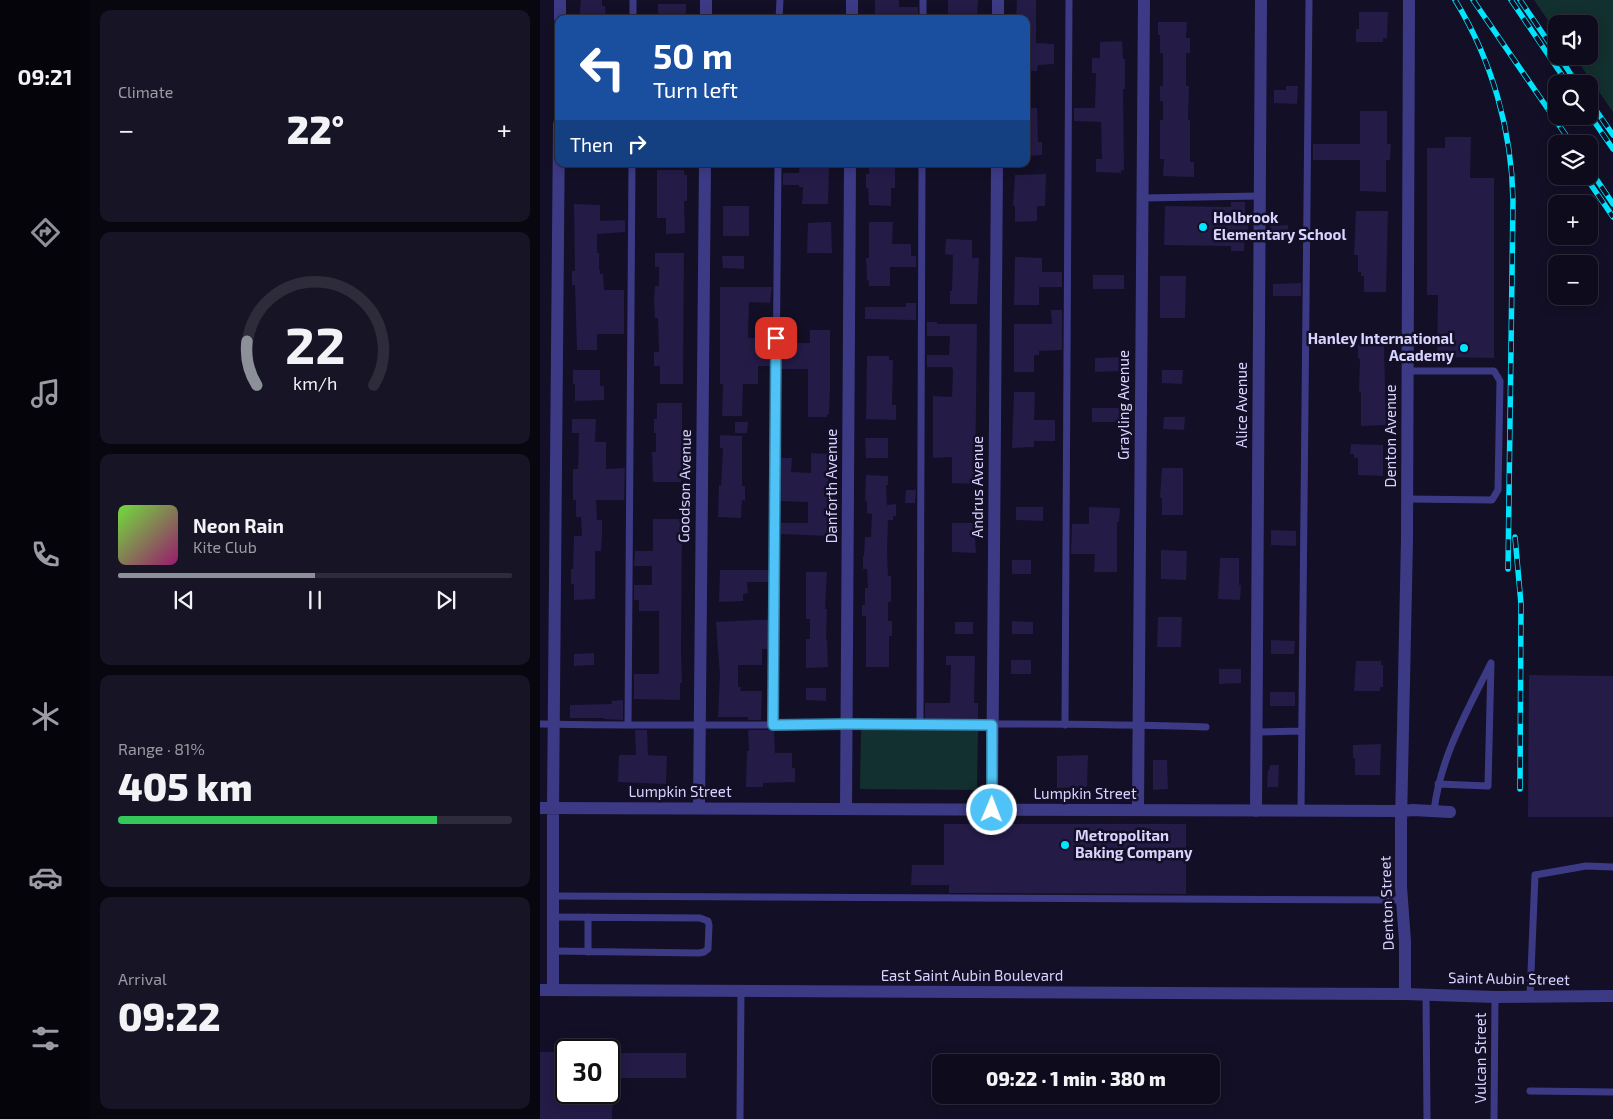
<!DOCTYPE html>
<meta charset="utf-8">
<style>
body{margin:0;font-family:"Exo 2",sans-serif;background:#171425;color:#f1f3f6;height:100vh;display:flex;flex-direction:column;font-size:19px;white-space:nowrap}
*{box-sizing:border-box;margin:0}
p{font-size:16px;color:#9b9ba3}
.icon{flex:none;width:28px;height:28px;fill:none;stroke:currentColor;stroke-width:2;stroke-linecap:round;stroke-linejoin:round}
.map{position:relative;flex:1;overflow:hidden}
.drawer{display:flex;flex-direction:column;gap:10px;padding:10px;background:#08060f;width:450px}
.drawer>*{flex:none}
.guide{position:absolute;left:15px;top:15px;width:475px;height:152px;border-radius:10px;box-shadow:0 2px 12px #0003,0 0 0 1px #2e2b3b;background:#1a4fa0;color:#fff;overflow:hidden}
.controls{position:absolute;left:1008px;top:15px;display:grid;gap:10px}
.controls a{display:grid;place-items:center;width:50px;height:50px;border-radius:10px;background:#0e0b1c;box-shadow:0 2px 12px #0003,0 0 0 1px #2e2b3b;font-size:25px}
.speed{position:absolute;left:15px;top:1039px;display:flex;gap:10px;font-size:25px;font-weight:700;text-align:center}
.speed>*{display:grid;place-content:center;width:65px;height:65px;border-radius:50%;background:#0e0b1c;box-shadow:0 2px 12px #0003,0 0 0 1px #2e2b3b;line-height:1}
.speed .limit{border:2px solid #111;border-radius:8px;background:#fff;color:#111}
.pin{position:absolute;display:grid;place-items:center;width:42px;height:42px;color:#fff;margin:-21px;border-radius:10px;box-shadow:0 2px 8px #0006}
.me{position:absolute;width:55px;margin:-28px;rotate:1deg;stroke-linejoin:round;filter:drop-shadow(0 0 4px #0008)}
.turn{display:flex;align-items:center;gap:18px;height:105px;padding:0 15px;font-size:22px}
.turn .icon{width:65px;height:65px;stroke-width:2.5}
.turn b{display:block;font-size:35px;line-height:42px}
.then{display:flex;align-items:center;height:48px;padding:0 15px;background:#0003;gap:10px;font-size:19px}
.big{font-size:38px;font-weight:800;line-height:1.1}
.drawer .tile{flex:1;display:flex;flex-direction:column;justify-content:center;gap:8px;min-width:0;padding:0 18px;border-radius:10px;background:#171425}
.drawer .dial{align-items:center;gap:0}
.dial svg{height:130px;overflow:visible;fill:none;stroke:#2e2b3b;stroke-width:7;stroke-linecap:round;text-anchor:middle}
.dial text{fill:#f1f3f6;stroke:none}
.song{display:flex;align-items:center;gap:15px}
.cover{width:60px;height:60px;border-radius:8px;background:linear-gradient(135deg,hsl(100 70% 55%),hsl(320 70% 35%))}
.played{height:5px;border-radius:2px;background:linear-gradient(90deg,#8c9099 50%,#2e2b3b 50%)}
.keys{display:flex;justify-content:space-around;direction:ltr}
.heat{display:flex;justify-content:space-between;align-items:center;font-size:28px;direction:ltr}
.charge{height:8px;border-radius:4px;background:linear-gradient(90deg,#34c759 81%,#2e2b3b 0)}
.trip{position:absolute;left:392px;top:1054px;width:288px;height:50px;border-radius:10px;background:#0e0b1c;box-shadow:0 2px 12px #0003,0 0 0 1px #2e2b3b;font-weight:800;line-height:50px;text-align:center}
main{display:flex;flex:1;min-height:0}
.dock{display:flex;flex-direction:column;width:90px;justify-content:space-around;align-items:center;background:#06040b;color:#9b9ba3}
.dock .icon{width:35px;height:35px}
.dock .on{color:#8c9099}
.dock b{font-size:22px;color:#f1f3f6}
.map>svg:first-child{display:block}
.green{fill:#12302f}
.building{fill:#241b47}
.lines{fill:none;stroke-linecap:round;stroke-linejoin:round}
.service{stroke:#3d3a85;stroke-width:7}
.minor{stroke:#3d3a85;stroke-width:12}
.rail-casing{stroke:#00e5ff;stroke-width:5.5}
.rail{stroke:#130f26;stroke-width:4;stroke-dasharray:11;stroke-linecap:butt}
.route-casing{stroke:#337fa1;stroke-width:12}
.route{stroke:#4fc3f7;stroke-width:9}
.poi-dot{fill:#00e5ff;stroke:#130f26;stroke-width:2}
.labels{text-anchor:middle;stroke-width:5;stroke-linejoin:round;paint-order:stroke}
.poi-label{font-size:15px;font-weight:bold;fill:#d9d4ff;stroke:#130f26;text-anchor:start}
.street-label{font-size:15px;fill:#d9d4ff;stroke:#130f26}
</style>
<main>
<nav class="dock">
<b>09:21</b>
<svg class="icon on" aria-label="directions" viewBox="0 0 24 24"><path d="M12 3l9 9-9 9-9-9zM9 14v-3h6M13 9l2 2-2 2"/></svg>
<svg class="icon" aria-label="music" viewBox="0 0 24 24"><path d="M9 18V5l10-2v13"/><circle cx="6" cy="18" r="3"/><circle cx="16" cy="16" r="3"/></svg>
<svg class="icon" aria-label="phone" viewBox="0 0 24 24"><path d="M5 4h4l2 5-3 2q2 4 5 5l2-3 5 2v4C11 20 4 13 5 4z"/></svg>
<svg class="icon" aria-label="climate" viewBox="0 0 24 24"><path d="M12 3v18M4 7l16 10M4 17L20 7"/></svg>
<svg class="icon" aria-label="car" viewBox="0 0 24 24"><path d="M5 17H2v-5l4-1 3-4h7l3 4 3 1v5h-3M9 17h6M6 11h13"/><circle cx="7" cy="17" r="2"/><circle cx="17" cy="17" r="2"/></svg>
<svg class="icon" aria-label="filters" viewBox="0 0 24 24"><path d="M4 7h16M4 17h16"/><circle cx="9" cy="7" r="2"/><circle cx="15" cy="17" r="2"/></svg>
</nav>
<section class="drawer">
<div class="tile"><p>Climate</p>
<div class="heat"><a>−</a><b class="big">22°</b><a>+</a></div>
</div>
<div class="tile dial"><svg viewBox="0 0 100 80">
<path d="M14 69A42 42 0 1 1 86 69"/>
<path d="M14 69A42 42 0 0 1 8 42" stroke="#8c9099"/>
<text x="50" y="56" font-size="32" font-weight="700">22</text>
<text x="50" y="72" font-size="11">km/h</text>
</svg></div>
<div class="tile">
<div class="song"><i class="cover"></i><div><b>Neon Rain</b><p>Kite Club</p></div></div>
<div class="played"></div>
<div class="keys"><svg class="icon" aria-label="previous" viewBox="0 0 24 24"><path d="M18 5L8 12l10 7zM5 5v14"/></svg><svg class="icon" aria-label="pause" viewBox="0 0 24 24"><path d="M8 5v14M16 5v14"/></svg><svg class="icon" aria-label="next" viewBox="0 0 24 24"><path d="M6 5l10 7-10 7zM19 5v14"/></svg></div>
</div>
<div class="tile"><p>Range · 81%</p><b class="big">405 km</b><div class="charge"></div></div>
<div class="tile"><p>Arrival</p><b class="big">09:22</b></div>
</section>
<div class="map">
<svg width="1073" height="1119" viewBox="0 0 1073 1119">
<rect width="100%" height="100%" fill="#130f26"/>
<path class="green" d="M 994,0 L 1073,0 L 1073,112 L 1034,56 L 1049,56 L 1049,24 L 1016,24 L 1016,32 Z
M 321,730 L 438,731 L 437,790 L 320,789 Z"/>
<path class="building" d="M 41,0 L 62,0 L 62,6 L 65,6 L 66,19 L 39,19 Z
M 335,0 L 359,0 L 359,7 L 378,7 L 378,19 L 335,19 Z
M 408,0 L 438,0 L 437,19 L 408,19 Z
M 477,0 L 496,0 L 496,43 L 514,44 L 514,64 L 498,65 L 497,71 L 486,71 L 486,19 L 476,19 Z
M 118,4 L 146,4 L 146,17 L 118,17 Z
M 819,12 L 848,12 L 847,38 L 843,38 L 843,42 L 816,42 L 816,29 L 819,29 Z
M 618,22 L 647,22 L 646,38 L 650,38 L 650,53 L 646,53 L 646,86 L 649,86 L 648,120 L 650,120 L 650,162 L 654,162 L 654,177 L 623,176 L 624,159 L 620,159 L 620,120 L 623,120 L 623,101 L 620,101 L 620,86 L 623,86 L 623,53 L 620,53 L 620,35 L 618,35 Z
M 582,41 L 583,59 L 585,59 L 585,89 L 583,89 L 584,170 L 581,170 L 581,173 L 556,172 L 556,159 L 562,159 L 561,122 L 534,121 L 534,108 L 555,108 L 556,73 L 552,73 L 552,58 L 560,58 L 560,42 Z
M 746,86 L 758,86 L 757,104 L 734,103 L 734,90 L 746,90 Z
M 486,108 L 497,108 L 498,142 L 502,142 L 502,155 L 486,156 Z
M 820,111 L 847,111 L 847,144 L 851,144 L 850,160 L 846,160 L 846,192 L 820,191 L 820,160 L 773,160 L 773,144 L 820,144 Z
M 905,137 L 931,137 L 930,178 L 954,178 L 954,358 L 897,357 L 898,295 L 887,295 L 887,148 L 905,148 Z
M 260,164 L 289,164 L 288,204 L 262,204 L 263,187 L 259,187 L 259,185 L 243,185 L 243,173 L 259,173 Z
M 329,164 L 355,164 L 355,188 L 351,188 L 351,206 L 329,205 L 328,188 L 326,188 L 326,174 L 329,174 Z
M 117,170 L 144,170 L 144,175 L 147,175 L 147,201 L 144,201 L 145,233 L 126,234 L 126,218 L 117,218 Z
M 506,174 L 505,206 L 497,206 L 497,221 L 475,222 L 475,206 L 473,206 L 475,175 Z
M 691,202 L 705,202 L 705,218 L 708,218 L 708,233 L 705,233 L 704,251 L 691,251 L 691,246 L 624,245 L 625,206 L 691,207 Z
M 34,204 L 60,205 L 60,221 L 85,220 L 85,232 L 57,234 L 57,253 L 59,253 L 59,270 L 60,270 L 60,274 L 63,274 L 64,290 L 84,290 L 84,334 L 57,334 L 57,350 L 37,350 L 35,285 L 32,285 L 32,271 L 35,271 Z
M 183,206 L 209,206 L 209,236 L 183,236 Z
M 816,211 L 848,211 L 846,292 L 824,292 L 824,276 L 821,276 L 821,272 L 818,272 L 818,255 L 814,255 Z
M 284,222 L 291,222 L 292,253 L 267,253 L 268,223 Z
M 329,222 L 353,222 L 352,244 L 371,244 L 371,256 L 376,256 L 376,267 L 350,267 L 350,286 L 329,286 L 329,280 L 327,281 L 326,258 L 329,258 Z
M 748,225 L 748,240 L 731,241 L 730,226 Z
M 406,239 L 432,240 L 432,258 L 439,258 L 437,304 L 410,304 L 410,291 L 412,291 L 413,255 L 405,254 Z
M 115,253 L 144,253 L 143,384 L 120,384 L 120,366 L 114,366 L 114,352 L 119,352 L 118,318 L 115,318 L 114,301 L 115,286 L 119,286 L 119,267 L 115,267 Z
M 182,256 L 204,256 L 204,269 L 183,268 Z
M 475,257 L 502,258 L 502,272 L 522,272 L 522,287 L 499,287 L 499,305 L 474,305 Z
M 553,275 L 584,275 L 584,289 L 553,289 Z
M 620,276 L 646,276 L 645,318 L 620,318 Z
M 761,283 L 761,296 L 733,296 L 733,284 Z
M 180,287 L 232,287 L 230,303 L 209,302 L 208,338 L 231,338 L 231,366 L 218,366 L 218,384 L 203,384 L 202,416 L 182,416 L 183,384 L 180,384 Z
M 366,303 L 376,303 L 376,320 L 325,319 L 325,307 L 366,307 Z
M 511,310 L 522,310 L 522,350 L 499,351 L 499,355 L 494,355 L 494,372 L 474,372 L 474,324 L 512,324 Z
M 387,322 L 397,322 L 397,324 L 437,324 L 435,484 L 412,483 L 412,457 L 393,458 L 393,396 L 412,397 L 413,371 L 412,367 L 387,367 L 387,355 L 409,355 L 410,336 L 387,336 Z
M 270,330 L 290,330 L 290,389 L 289,414 L 287,414 L 287,417 L 268,417 L 268,369 L 242,369 L 242,343 L 270,343 Z
M 818,344 L 844,345 L 846,425 L 821,426 L 821,392 L 819,392 L 820,359 L 818,358 Z
M 327,356 L 349,356 L 349,360 L 353,360 L 352,405 L 356,405 L 356,420 L 326,419 Z
M 583,357 L 583,371 L 555,372 L 555,358 Z
M 33,370 L 60,370 L 60,386 L 64,386 L 64,400 L 35,401 L 35,384 L 33,384 Z
M 622,370 L 643,370 L 642,384 L 622,383 Z
M 474,392 L 495,392 L 494,420 L 515,420 L 515,441 L 494,441 L 494,447 L 472,448 Z
M 117,403 L 142,403 L 142,452 L 143,452 L 141,482 L 113,482 L 112,452 L 116,452 L 116,433 L 114,433 L 114,419 L 117,419 Z
M 552,408 L 580,408 L 580,422 L 552,422 Z
M 624,417 L 645,417 L 644,430 L 623,429 Z
M 32,419 L 56,419 L 55,442 L 66,442 L 66,469 L 85,468 L 84,500 L 56,500 L 57,520 L 62,520 L 62,534 L 61,551 L 55,551 L 55,599 L 34,600 L 34,584 L 31,584 L 31,569 L 33,569 L 34,536 L 42,536 L 41,517 L 36,517 L 36,500 L 33,500 L 33,469 L 38,469 L 39,433 L 32,433 Z
M 195,422 L 208,422 L 207,433 L 195,433 Z
M 180,435 L 202,436 L 202,486 L 205,486 L 205,501 L 202,500 L 201,518 L 178,517 L 179,485 L 181,486 L 183,448 L 180,448 Z
M 325,438 L 348,438 L 348,458 L 326,458 Z
M 811,444 L 843,445 L 843,476 L 818,475 L 818,458 L 814,458 L 814,454 L 810,454 Z
M 271,453 L 292,454 L 291,467 L 289,467 L 288,490 L 290,506 L 289,536 L 241,534 L 241,523 L 268,523 L 268,502 L 240,501 L 241,458 L 252,458 L 251,472 L 271,473 Z
M 622,468 L 643,468 L 643,515 L 622,515 L 622,498 L 620,498 Z
M 326,475 L 348,476 L 348,485 L 346,485 L 347,505 L 356,504 L 356,516 L 353,516 L 353,520 L 348,520 L 347,552 L 348,576 L 351,576 L 351,602 L 348,602 L 348,621 L 352,621 L 352,636 L 349,636 L 349,667 L 326,667 L 326,616 L 322,616 L 322,605 L 325,605 L 325,588 L 328,588 L 327,569 L 323,569 L 323,556 L 324,556 L 325,537 L 331,537 L 332,514 L 327,513 L 327,501 L 325,501 Z
M 366,490 L 376,490 L 375,503 L 365,503 Z
M 476,507 L 503,507 L 503,521 L 476,520 Z
M 549,507 L 580,508 L 579,522 L 577,522 L 577,572 L 554,572 L 555,554 L 531,554 L 532,524 L 549,524 Z
M 113,519 L 142,519 L 141,652 L 142,683 L 140,683 L 140,700 L 94,699 L 94,674 L 119,674 L 119,611 L 99,611 L 99,600 L 94,600 L 94,585 L 112,585 L 112,566 L 94,566 L 95,551 L 113,551 Z
M 412,523 L 434,523 L 436,553 L 412,552 Z
M 731,530 L 756,531 L 756,546 L 731,545 Z
M 621,550 L 647,551 L 646,580 L 621,579 Z
M 680,558 L 699,558 L 699,585 L 701,585 L 700,600 L 678,599 Z
M 472,560 L 491,560 L 491,574 L 472,574 Z
M 180,570 L 229,570 L 229,582 L 207,582 L 208,593 L 203,594 L 203,601 L 179,602 Z
M 266,572 L 287,572 L 285,609 L 287,609 L 286,639 L 287,639 L 288,667 L 266,668 L 266,639 L 270,639 L 270,619 L 266,619 Z
M 618,617 L 642,617 L 641,647 L 617,647 Z
M 216,620 L 228,620 L 228,649 L 222,649 L 222,665 L 198,665 L 198,687 L 201,687 L 200,691 L 222,691 L 221,720 L 208,720 L 208,717 L 178,717 L 180,676 L 176,622 Z
M 472,621 L 493,622 L 493,634 L 472,634 Z
M 415,622 L 433,622 L 433,634 L 415,634 Z
M 731,640 L 755,641 L 754,654 L 731,654 Z
M 54,653 L 54,665 L 34,666 L 34,654 Z
M 406,656 L 435,656 L 434,703 L 438,703 L 438,719 L 385,719 L 385,703 L 410,703 L 411,665 L 406,665 Z
M 471,660 L 491,660 L 491,674 L 471,674 Z
M 816,661 L 841,661 L 841,665 L 843,665 L 843,687 L 840,687 L 840,691 L 814,691 Z
M 679,669 L 701,669 L 701,683 L 679,684 Z
M 989,675 L 1073,676 L 1073,817 L 988,817 Z
M 266,688 L 286,688 L 286,701 L 266,700 Z
M 730,692 L 755,692 L 755,706 L 730,706 Z
M 83,700 L 83,720 L 64,719 L 64,718 L 30,718 L 30,705 L 72,704 L 71,701 Z
M 95,730 L 107,730 L 108,755 L 127,756 L 126,784 L 78,782 L 79,755 L 96,755 Z
M 208,730 L 234,730 L 235,753 L 252,753 L 252,768 L 255,768 L 255,782 L 223,783 L 223,787 L 206,787 L 207,751 L 209,751 Z
M 841,744 L 840,775 L 815,775 L 815,758 L 813,758 L 813,745 Z
M 548,755 L 547,787 L 517,788 L 517,756 Z
M 613,760 L 627,760 L 628,789 L 613,790 Z
M 730,765 L 739,765 L 738,787 L 727,787 L 728,770 L 729,770 Z
M 404,824 L 646,824 L 646,894 L 409,893 L 409,885 L 371,885 L 372,865 L 404,865 Z
M 0,1052 L 26,1052 L 26,1092 L 73,1092 L 72,1119 L 0,1119 Z
M 69,1053 L 146,1053 L 146,1078 L 69,1078 Z"/>
<g class="lines">
<path class="service" d="M 93,19 L 93,0
M 239,19 L 240,0
M 383,19 L 383,0
M 602,198 L 720,196
M 867,499 L 952,500 L 958,490 L 960,381 L 954,371 L 868,371
M 0,724 C 222,728 444,720 666,727
M 380,724 L 382,164
M 88,725 L 92,164
M 233,725 L 238,164
M 525,725 L 529,0
M 716,732 L 761,731
M 761,811 L 769,0
M 894,811 C 900,758 927,711 951,663 L 948,786 L 898,784
M 13,896 L 862,900
M 13,917 L 160,918 L 168,921 L 169,925 L 168,949 L 164,952 L 159,953 L 13,951
M 48,917 L 48,952
M 886,995 L 887,1119
M 990,996 L 995,875 L 1046,866 L 1073,867
M 990,1091 L 1073,1092
M 200,1119 L 201,991
M 954,1119 L 955,997"/>
<path class="minor" d="M 20,19 L 20,0
M 166,19 L 166,0
M 312,19 L 312,0
M 458,19 L 458,0
M 0,808 L 862,811 L 873,810 L 910,812
M 159,808 L 165,164
M 306,809 L 310,164
M 452,810 L 457,164
M 598,810 L 604,0
M 716,811 L 721,0
M 0,990 L 865,994 L 955,997 L 1073,996
M 13,990 L 13,808 L 19,124
M 865,994 L 865,941 L 861,887 L 861,823 L 867,539 L 869,0"/>
<g class="rail-casing">
<path id="rail" d="M 915,0 C 952,60 972,131 973,201 L 968,569
M 933,0 L 1032,144
M 971,0 L 1028,84
M 980,0 L 1016,53
M 1019,56 L 1037,84
M 1049,100 L 1073,135
M 1049,114 L 1073,149
M 1049,168 L 1073,204
M 1045,176 L 1073,217
M 975,537 L 981,604 L 980,789"/>
</g>
<use href="#rail" class="rail"/>
</g>
<g class="lines">
<g class="route-casing">
<path id="route" d="M 236,338 L 233,725 L 306,724 L 452,725 L 452,810"/>
</g>
<use href="#route" class="route"/>
</g>
<g class="poi-dot">
<circle cx="663" cy="227" r="5"/>
<circle cx="924" cy="348" r="5"/>
<circle cx="525" cy="845" r="5"/>
</g>
<g class="labels">
<g class="poi-label">
<text x="673" y="223">Holbrook<tspan x="673" dy="17">Elementary School</tspan></text>
<text x="914" y="344" text-anchor="end">Hanley International<tspan x="914" dy="17">Academy</tspan></text>
<text x="535" y="841">Metropolitan<tspan x="535" dy="17">Baking Company</tspan></text>
</g>
<g class="street-label">
<text transform="translate(584 405) rotate(-90)" y="5">Grayling Avenue</text>
<text transform="translate(702 405) rotate(-90)" y="5">Alice Avenue</text>
<text transform="translate(851 436) rotate(-90)" y="5">Denton Avenue</text>
<text transform="translate(145 486) rotate(-89)" y="5">Goodson Avenue</text>
<text transform="translate(292 486) rotate(-90)" y="5">Danforth Avenue</text>
<text transform="translate(438 487) rotate(-90)" y="5">Andrus Avenue</text>
<text x="140" y="797">Lumpkin Street</text>
<text x="545" y="799">Lumpkin Street</text>
<text transform="translate(847 903) rotate(-92)" y="5">Denton Street</text>
<text x="432" y="981">East Saint Aubin Boulevard</text>
<text transform="translate(969 979) rotate(1)" y="5">Saint Aubin Street</text>
<text transform="translate(941 1058) rotate(-90)" y="5">Vulcan Street</text>
</g>
</g>
</svg>
<div class="controls">
<a><svg class="icon" aria-label="sound" viewBox="0 0 24 24"><path d="M4 9h4l5-4v14l-5-4H4zM17 9q2 3 0 6"/></svg></a>
<a><svg class="icon" aria-label="search" viewBox="0 0 24 24"><circle cx="10" cy="10" r="6"/><path d="M15 15l6 6"/></svg></a>
<a><svg class="icon" aria-label="layers" viewBox="0 0 24 24"><path d="M12 4l9 5-9 5-9-5zM3 14l9 5 9-5"/></svg></a>
<a>+</a>
<a>−</a>
</div>
<div class="speed"><div class="limit">30</div></div>
<div class="pin" style="left:236px;top:338px;background:#d93025"><svg class="icon" aria-label="arrive" viewBox="0 0 24 24"><path d="M6 21V4h12l-3 4 3 4H6"/></svg></div>
<svg class="me" style="left:452px;top:810px" viewBox="-20 -20 40 40"><circle r="17" fill="#4fc3f7" stroke="#fff" stroke-width="3"/><path d="M0-11L8 9 0 5-8 9z" fill="#fff"/></svg>
<div class="trip">09:22 · 1 min · 380 m</div>
<div class="guide">
<div class="turn"><svg class="icon" aria-label="left" viewBox="0 0 24 24"><path d="M17 20v-9H6M10 6l-5 5 5 5"/></svg><div><b>50 m</b>Turn left</div></div>
<div class="then">Then<svg class="icon" aria-label="right" viewBox="0 0 24 24"><path d="M7 20v-9h11M14 6l5 5-5 5"/></svg></div>
</div>
</div>
</main>
